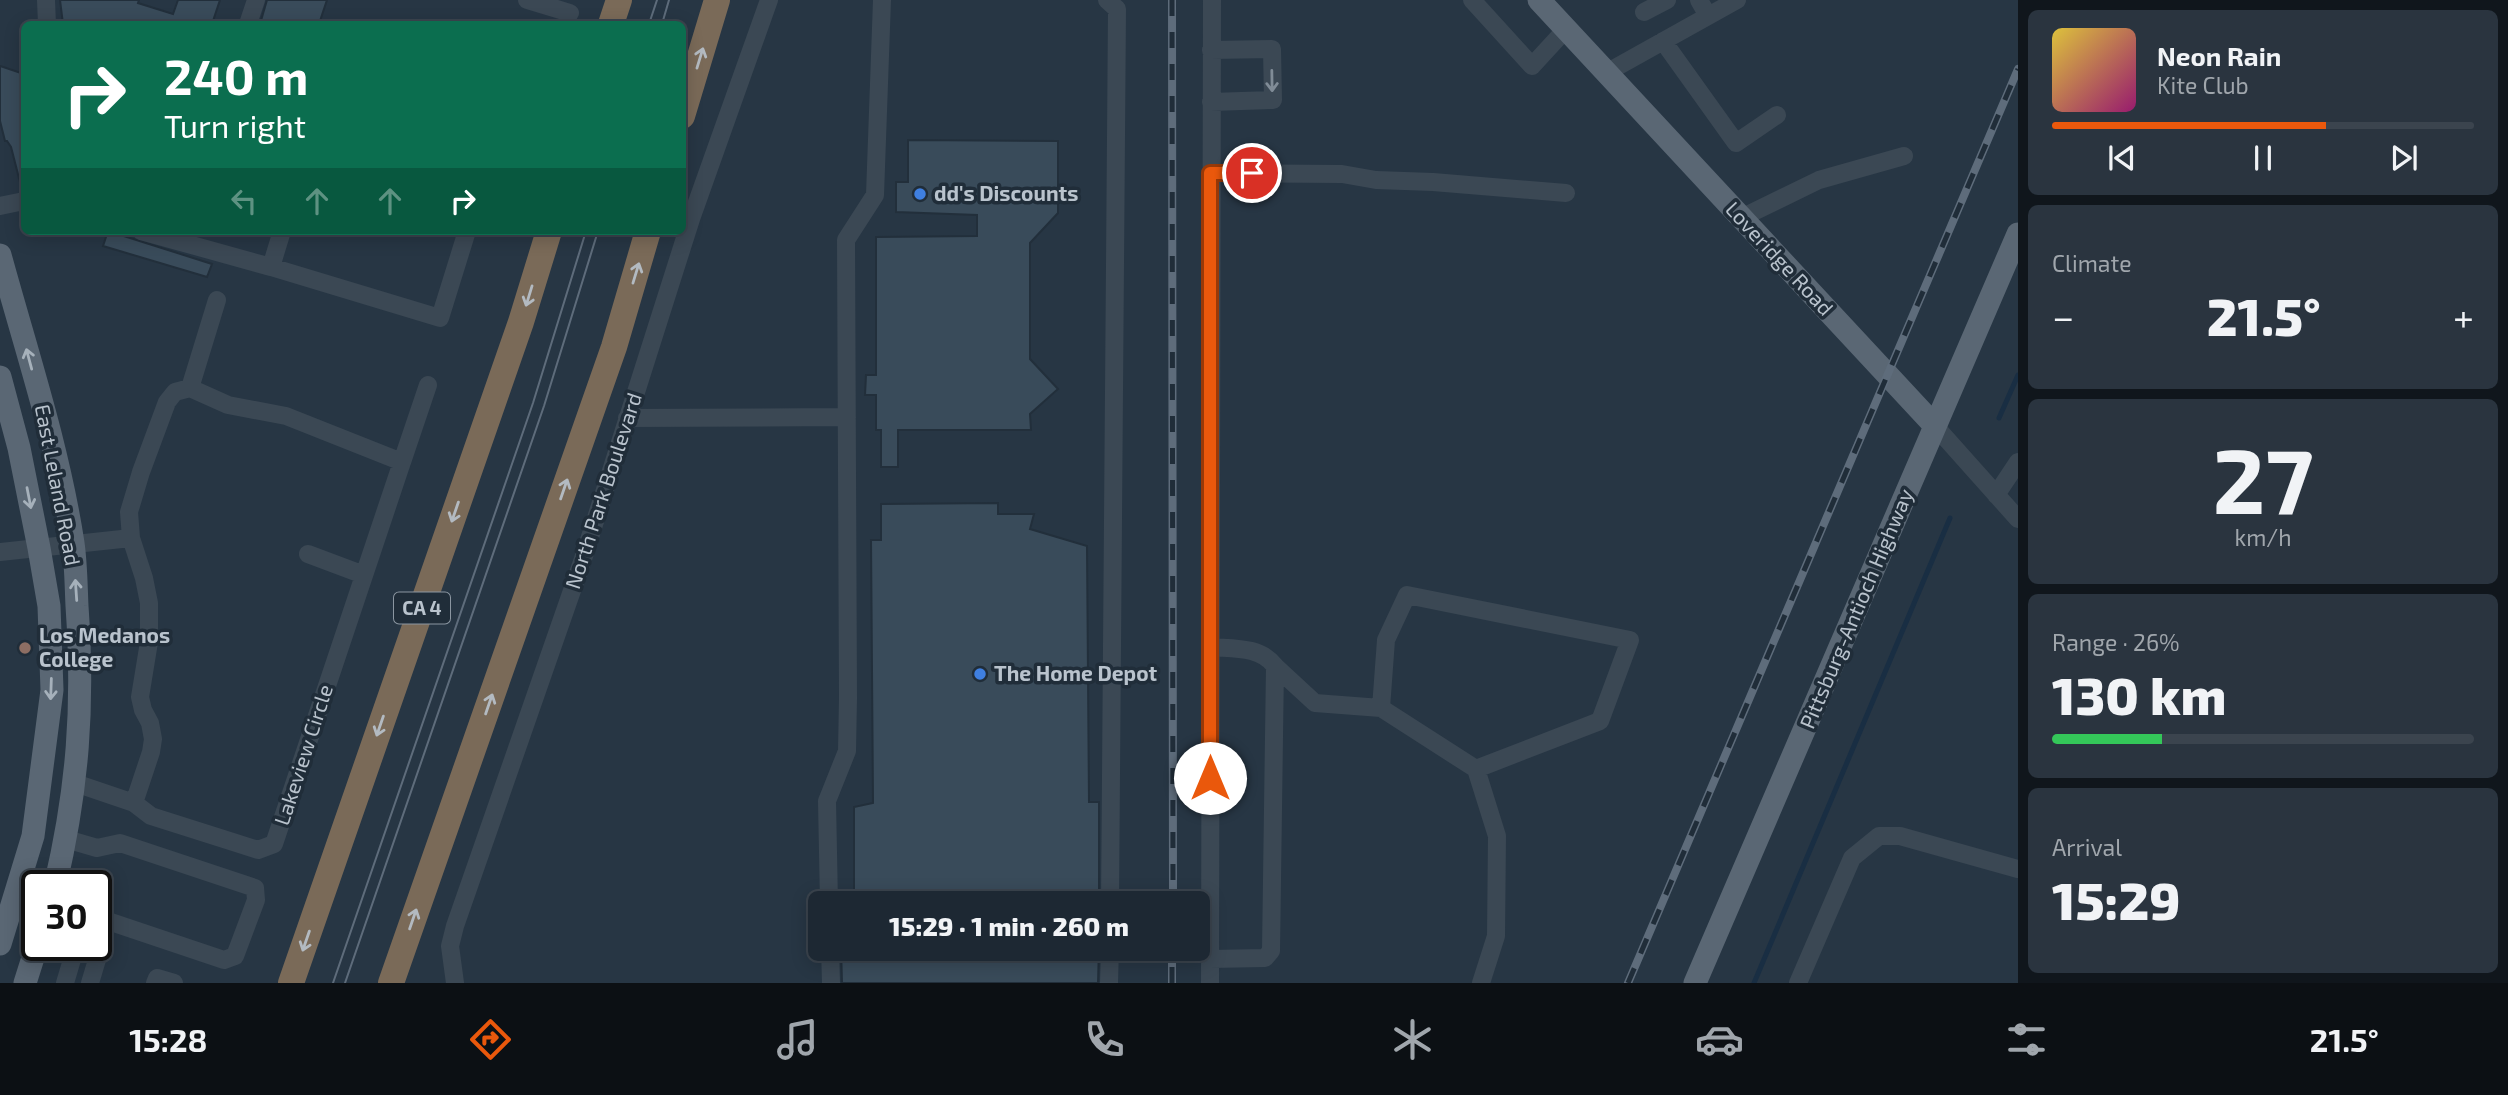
<!DOCTYPE html>
<meta charset="utf-8">
<style>
body{margin:0;font-family:"Exo 2",sans-serif;background:#2a343f;color:#f1f3f6;height:100vh;display:flex;flex-direction:column;font-size:26px;white-space:nowrap}
*{box-sizing:border-box;margin:0}
p{font-size:23px;color:#a0a6ac}
.icon{flex:none;width:38px;height:38px;fill:none;stroke:currentColor;stroke-width:2;stroke-linecap:round;stroke-linejoin:round}
.map{position:relative;flex:1;overflow:hidden}
.side{display:flex;flex-direction:column;gap:10px;padding:10px;background:#10161c;width:490px}
.side>*{flex:none}
.banner{position:absolute;left:21px;top:21px;width:665px;height:214px;border-radius:10px;box-shadow:0 4px 18px #0003,0 0 0 2px #3b444e;background:#0b6e4f;color:#fff;overflow:hidden}
.speed{position:absolute;left:21px;top:870px;display:flex;gap:14px;font-size:35px;font-weight:700;text-align:center}
.speed>*{display:grid;place-content:center;width:91px;height:91px;border-radius:50%;background:#1d2833;box-shadow:0 4px 18px #0003,0 0 0 2px #3b444e;line-height:1}
.speed .limit{border:4px solid #111;border-radius:10px;background:#fff;color:#111}
.pin{position:absolute;display:grid;place-items:center;width:60px;height:60px;color:#fff;margin:-30px;border:4px solid #fff;border-radius:50%;box-shadow:0 2px 7px #0007}
.me{position:absolute;width:77px;margin:-38px;rotate:0deg;stroke-linejoin:round;filter:drop-shadow(0 0 5px #0008)}
.turn{display:flex;align-items:center;gap:24px;height:147px;padding:0 28px;font-size:32px}
.turn .icon{width:91px;height:91px;stroke-width:2.5}
.turn b{display:block;font-size:49px;line-height:60px}
.lanes{display:flex;align-items:center;height:66px;padding:0 28px;background:#0003;justify-content:center;gap:35px;direction:ltr}
.lanes .off{opacity:.35}
.big{font-size:52px;font-weight:800;line-height:1.1}
.side .card{flex:1;display:flex;flex-direction:column;justify-content:center;gap:10px;min-width:0;padding:0 24px;border-radius:10px;background:#2a343f}
.side .dial{align-items:center;gap:0}
.dial b{font-size:91px;line-height:1}
.song{display:flex;align-items:center;gap:21px}
.cover{width:84px;height:84px;border-radius:10px;background:linear-gradient(135deg,hsl(50 70% 55%),hsl(320 70% 35%))}
.played{height:7px;border-radius:4px;background:linear-gradient(90deg,#ea580c 65%,#3b444e 65%)}
.keys{display:flex;justify-content:space-around;direction:ltr}
.heat{display:flex;justify-content:space-between;align-items:center;font-size:38px;direction:ltr}
.charge{height:10px;border-radius:5px;background:linear-gradient(90deg,#34c759 26%,#3b444e 0)}
.trip{position:absolute;left:808px;top:891px;width:402px;height:70px;border-radius:10px;background:#1d2833;box-shadow:0 4px 18px #0003,0 0 0 2px #3b444e;font-weight:800;line-height:70px;text-align:center}
.menu{display:flex;height:112px;justify-content:space-around;align-items:center;background:#0c1014;color:#a0a6ac}
.menu .icon{width:49px;height:49px}
.menu .on{color:#ea580c}
.menu b{font-size:32px;color:#f1f3f6}
main{display:flex;flex:1;min-height:0}
.map>svg:first-child{display:block}
.lines{fill:none;stroke-linecap:round;stroke-linejoin:round}
.stream{stroke:#192e43;stroke-width:5}
.building{fill:#394b5a;stroke:#222f3b;stroke-width:2}
.minor{stroke:#3b4854;stroke-width:18}
.major{stroke:#5a6774;stroke-width:23}
.highway{stroke:#7a6a58;stroke-width:26}
.tram{stroke:#5e6c7b;stroke-width:2}
.rail-casing{stroke:#5e6c7b;stroke-width:8}
.rail{stroke:#202d39;stroke-width:5;stroke-dasharray:16;stroke-linecap:butt}
.oneway{stroke:#b3bac1}
.oneway2{stroke:#808c97}
.oneway3{stroke:#a6b1bb}
.route-casing{stroke:#983908;stroke-width:18}
.route{stroke:#ea580c;stroke-width:12}
.shop-dot{fill:#3f7fe0;stroke:#202d39;stroke-width:2.5}
.education-dot{fill:#8d6e63;stroke:#202d39;stroke-width:2.5}
.labels{text-anchor:middle;stroke-width:7;stroke-linejoin:round;paint-order:stroke}
.shield{fill:#202d39;stroke:#8b96a1;stroke-width:2}
.shield-label{font-size:19px;font-weight:bold;fill:#b9c3cd}
.poi-label{font-size:21px;font-weight:bold;fill:#b9c3cd;stroke:#202d39;text-anchor:start}
.street-label{font-size:21px;fill:#b9c3cd;stroke:#202d39}
</style>
<main>
<div class="map">
<svg width="2018" height="983" viewBox="0 0 2018 983">
<rect width="100%" height="100%" fill="#273644"/>
<g class="lines">
<path class="stream" d="M 1999,418 L 2018,375
M 1754,983 L 1950,518"/>
</g>
<path class="building" d="M 60,0 L 139,0 L 138,3 L 173,14 L 178,0 L 220,0 L 212,24 L 63,24 Z
M 267,0 L 327,0 L 319,24 L 260,24 Z
M 0,66 L 24,74 L 24,181 L 20,182 L 11,147 L 7,141 L 5,141 L 0,121 Z
M 908,140 L 1058,141 L 1058,213 L 1030,243 L 1030,359 L 1058,389 L 1030,414 L 1031,430 L 898,430 L 898,467 L 881,467 L 881,430 L 876,430 L 876,395 L 865,395 L 866,375 L 876,375 L 876,237 L 977,236 L 977,215 L 896,212 L 896,182 L 908,182 Z
M 108,231 L 212,264 L 207,277 L 103,246 Z
M 998,503 L 998,514 L 1034,514 L 1030,529 L 1087,546 L 1089,802 L 1099,802 L 1099,903 L 854,903 L 854,807 L 873,803 L 871,540 L 881,540 L 881,504 Z
M 841,948 L 1099,948 L 1098,983 L 842,983 Z"/>
<g class="lines">
<path class="minor" d="M 46,0 L 47,24
M 527,0 L 570,13
M 1107,0 L 1117,9 L 1110,903
M 1472,0 L 1532,66 L 1566,29
M 1699,0 L 1708,16
M 1644,12 L 1667,0
M 248,24 L 256,0
M 1663,41 L 1736,143 L 1777,115
M 1606,73 L 1737,0
M 1211,102 L 1273,100 L 1272,49 L 1211,50
M 1210,173 L 1342,174 L 1376,180 L 1433,182 L 1566,193
M 0,206 L 24,201
M 1741,218 L 1819,180 L 1904,156
M 141,231 L 271,267
M 282,231 L 271,267 L 440,318 L 467,231
M 190,388 L 217,300
M 627,418 L 847,417
M 1935,426 L 2018,519
M 402,462 L 428,385
M 1996,495 L 2018,462
M 0,552 L 131,538
M 308,554 L 364,575
M 1210,647 C 1233,649 1260,646 1275,666 L 1271,951 L 1265,958 L 1210,959
M 1275,666 L 1315,703 L 1381,708 L 1386,640 L 1407,595 L 1630,640 L 1600,721 L 1476,769 L 1381,708
M 1476,769 L 1497,836 L 1496,936 L 1481,983
M 75,783 L 134,803 L 151,816 L 233,842 L 258,850 L 274,844 L 402,462 L 286,416 L 228,405 L 190,388 L 175,392 L 167,402 L 141,472 L 129,512 L 131,538 L 144,578 L 149,603 L 149,642 L 140,697 L 143,710 L 150,723 L 153,739 L 151,752 L 134,803
M 66,839 L 97,848 L 120,843 L 255,888 L 256,900 L 235,956 L 224,960 L 96,917
M 829,903 L 827,801 L 847,751 L 848,698 L 846,240 L 875,195 L 882,0
M 830,948 L 831,983
M 65,983 L 76,946 L 99,953 L 90,983
M 155,983 L 157,978 L 174,983
M 455,983 L 450,946 L 455,926 L 583,559 L 691,219 L 769,0
M 1109,983 L 1110,948
M 1210,983 L 1212,0
M 1798,983 L 1852,858 L 1879,836 L 1900,836 L 2018,869"/>
<path class="major" d="M 1539,0 L 1935,426
M 0,255 C 26,350 58,445 73,543 C 76,564 76,585 77,606 C 84,706 78,788 55,886
M 0,377 L 19,448 L 39,548 L 49,606 L 52,690 L 33,836 L 0,944
M 25,983 L 37,945
M 1695,983 L 2018,234"/>
<path class="highway" d="M 611,24 L 619,0
M 682,116 L 717,0
M 291,983 L 521,322 L 549,231
M 391,983 L 614,347 L 648,231"/>
<path class="tram" d="M 649,24 L 657,0
M 662,24 L 669,0
M 333,983 L 533,403 L 586,231
M 345,983 L 544,406 L 598,231"/>
<g class="rail-casing">
<path id="rail" d="M 1172,0 L 1173,903
M 1172,983 L 1172,948
M 1628,983 L 2018,69"/>
</g>
<use href="#rail" class="rail"/>
</g>
<defs><path id="oneway-shaft" d="M-6 0H5M1.5-3L5.5 0L1.5 3" fill="none" stroke-width="1.6" stroke-linecap="round" stroke-linejoin="round" transform="scale(1.75)"/></defs>
<g class="oneway">
<use href="#oneway-shaft" transform="translate(700 58) rotate(-73)"/>
<use href="#oneway-shaft" transform="translate(636 273) rotate(-73)"/>
<use href="#oneway-shaft" transform="translate(529 296) rotate(107)"/>
<use href="#oneway-shaft" transform="translate(564 489) rotate(-71)"/>
<use href="#oneway-shaft" transform="translate(455 512) rotate(109)"/>
<use href="#oneway-shaft" transform="translate(489 704) rotate(-71)"/>
<use href="#oneway-shaft" transform="translate(380 726) rotate(109)"/>
<use href="#oneway-shaft" transform="translate(413 919) rotate(-71)"/>
<use href="#oneway-shaft" transform="translate(306 941) rotate(109)"/>
</g>
<use class="oneway2" href="#oneway-shaft" transform="translate(1272 81) rotate(89)"/>
<g class="oneway3">
<use href="#oneway-shaft" transform="translate(29 359) rotate(-105)"/>
<use href="#oneway-shaft" transform="translate(29 498) rotate(79)"/>
<use href="#oneway-shaft" transform="translate(76 590) rotate(-94)"/>
<use href="#oneway-shaft" transform="translate(51 689) rotate(92)"/>
</g>
<g class="lines">
<g class="route-casing">
<path id="route" d="M 1210,778 L 1210,173 L 1252,173"/>
</g>
<use href="#route" class="route"/>
</g>
<g class="shop-dot">
<circle cx="920" cy="194" r="7"/>
<circle cx="980" cy="674" r="7"/>
</g>
<circle class="education-dot" cx="25" cy="648" r="7"/>
<g class="labels">
<rect class="shield" x="394" y="592.5" width="56" height="31" rx="5"/>
<g class="shield-label">
<text x="422" y="615">CA 4</text>
</g>
<g class="poi-label">
<text x="934" y="201">dd's Discounts</text>
<text x="39" y="643">Los Medanos<tspan x="39" dy="24">College</tspan></text>
<text x="994" y="681">The Home Depot</text>
</g>
<g class="street-label">
<text transform="translate(1779 259) rotate(47)" y="7">Loveridge Road</text>
<text transform="translate(57 485) rotate(79)" y="7">East Leland Road</text>
<text transform="translate(604 491) rotate(-72)" y="7">North Park Boulevard</text>
<text transform="translate(1857 609) rotate(-67)" y="7">Pittsburg-Antioch Highway</text>
<text transform="translate(304 755) rotate(-72)" y="7">Lakeview Circle</text>
</g>
</g>
</svg>
<div class="speed"><div class="limit">30</div></div>
<div class="pin" style="left:1252px;top:173px;background:#d93025"><svg class="icon" aria-label="arrive" viewBox="0 0 24 24"><path d="M6 21V4h12l-3 4 3 4H6"/></svg></div>
<svg class="me" style="left:1210px;top:778px" viewBox="-20 -20 40 40"><circle r="19" fill="#fff"/><path d="M0-13L10 11 0 6-10 11z" fill="#ea580c"/></svg>
<div class="trip">15:29 · 1 min · 260 m</div>
<div class="banner">
<div class="turn"><svg class="icon" aria-label="right" viewBox="0 0 24 24"><path d="M7 20v-9h11M14 6l5 5-5 5"/></svg><div><b>240 m</b>Turn right</div></div>
<div class="lanes"><svg class="icon off" aria-label="left" viewBox="0 0 24 24"><path d="M17 20v-9H6M10 6l-5 5 5 5"/></svg><svg class="icon off" aria-label="ahead" viewBox="0 0 24 24"><path d="M12 20V5M6 11l6-6 6 6"/></svg><svg class="icon off" aria-label="ahead" viewBox="0 0 24 24"><path d="M12 20V5M6 11l6-6 6 6"/></svg><svg class="icon" aria-label="right" viewBox="0 0 24 24"><path d="M7 20v-9h11M14 6l5 5-5 5"/></svg></div>
</div>
</div>
<section class="side">
<div class="card">
<div class="song"><i class="cover"></i><div><b>Neon Rain</b><p>Kite Club</p></div></div>
<div class="played"></div>
<div class="keys"><svg class="icon" aria-label="previous" viewBox="0 0 24 24"><path d="M18 5L8 12l10 7zM5 5v14"/></svg><svg class="icon" aria-label="pause" viewBox="0 0 24 24"><path d="M8 5v14M16 5v14"/></svg><svg class="icon" aria-label="next" viewBox="0 0 24 24"><path d="M6 5l10 7-10 7zM19 5v14"/></svg></div>
</div>
<div class="card"><p>Climate</p>
<div class="heat"><a>−</a><b class="big">21.5°</b><a>+</a></div>
</div>
<div class="card dial"><b>27</b><p>km/h</p></div>
<div class="card"><p>Range · 26%</p><b class="big">130 km</b><div class="charge"></div></div>
<div class="card"><p>Arrival</p><b class="big">15:29</b></div>
</section>
</main>
<nav class="menu">
<b>15:28</b>
<svg class="icon on" aria-label="directions" viewBox="0 0 24 24"><path d="M12 3l9 9-9 9-9-9zM9 14v-3h6M13 9l2 2-2 2"/></svg>
<svg class="icon" aria-label="music" viewBox="0 0 24 24"><path d="M9 18V5l10-2v13"/><circle cx="6" cy="18" r="3"/><circle cx="16" cy="16" r="3"/></svg>
<svg class="icon" aria-label="phone" viewBox="0 0 24 24"><path d="M5 4h4l2 5-3 2q2 4 5 5l2-3 5 2v4C11 20 4 13 5 4z"/></svg>
<svg class="icon" aria-label="climate" viewBox="0 0 24 24"><path d="M12 3v18M4 7l16 10M4 17L20 7"/></svg>
<svg class="icon" aria-label="car" viewBox="0 0 24 24"><path d="M5 17H2v-5l4-1 3-4h7l3 4 3 1v5h-3M9 17h6M6 11h13"/><circle cx="7" cy="17" r="2"/><circle cx="17" cy="17" r="2"/></svg>
<svg class="icon" aria-label="filters" viewBox="0 0 24 24"><path d="M4 7h16M4 17h16"/><circle cx="9" cy="7" r="2"/><circle cx="15" cy="17" r="2"/></svg>
<b>21.5°</b>
</nav>
